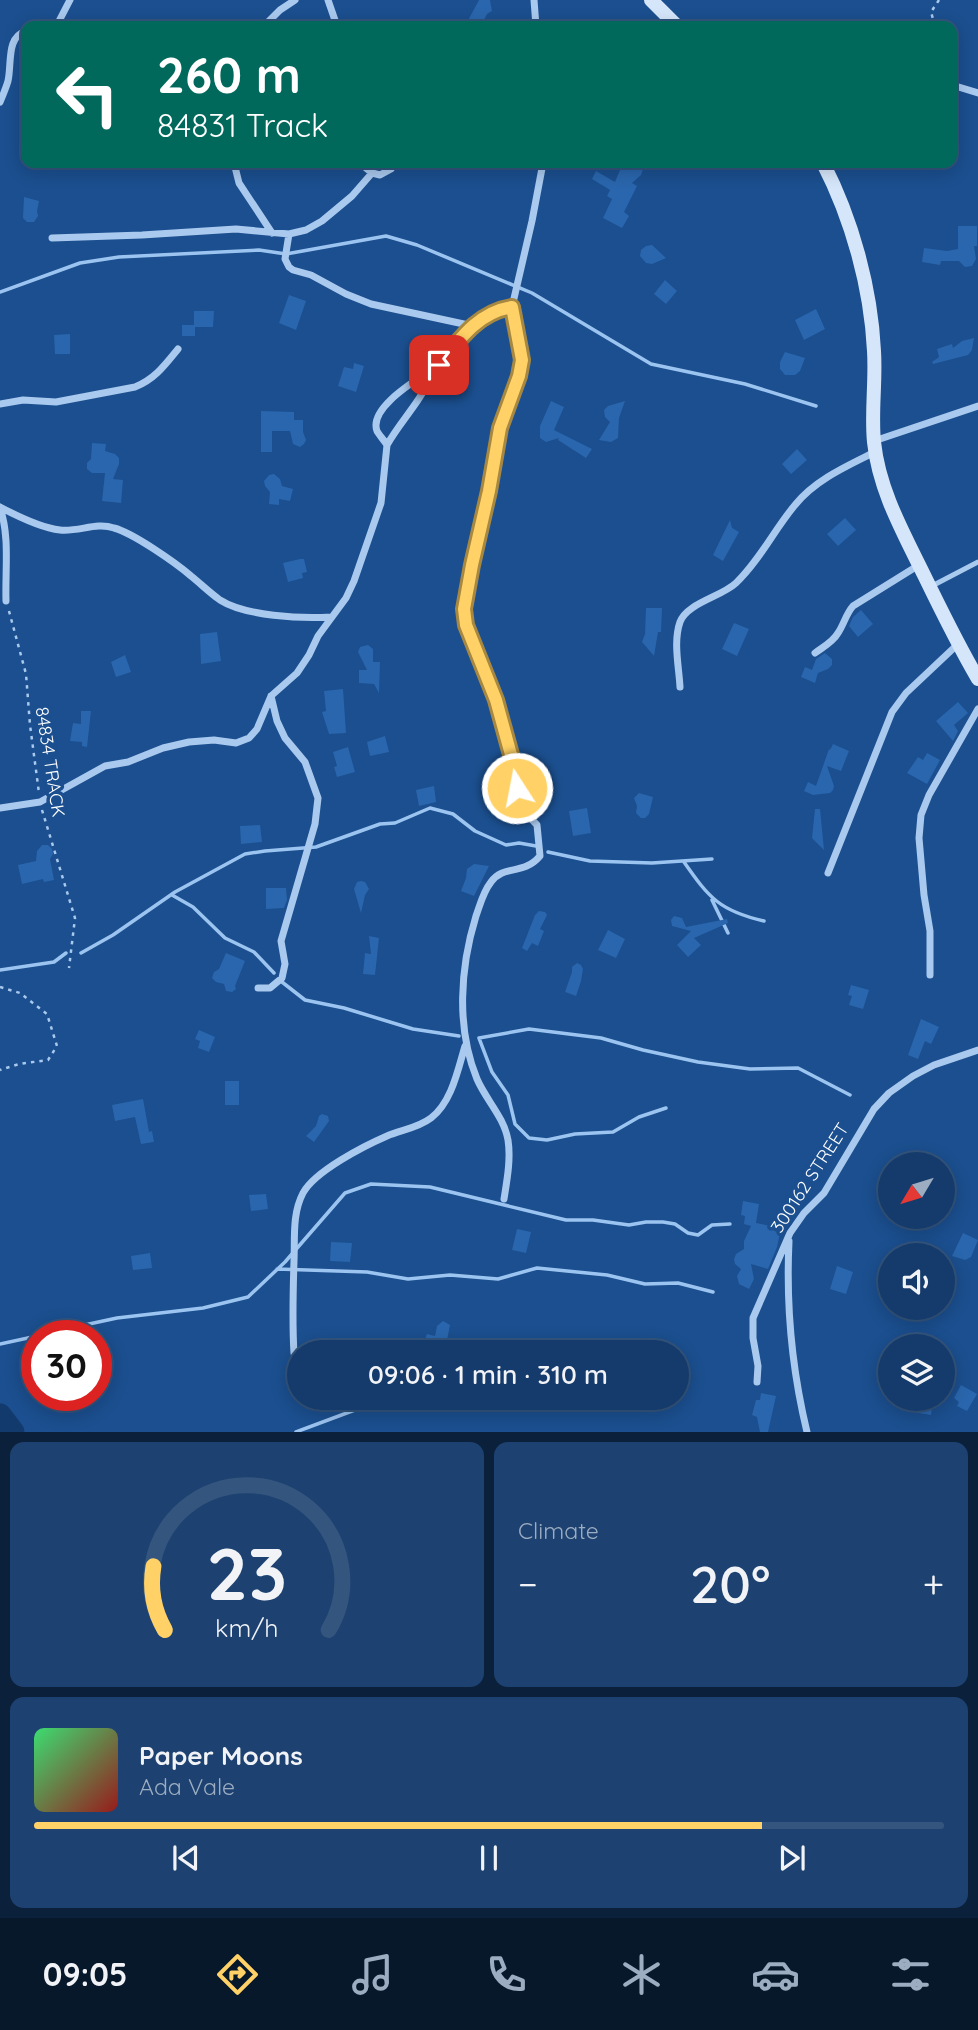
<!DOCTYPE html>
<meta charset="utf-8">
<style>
body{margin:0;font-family:Quicksand,sans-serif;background:#1d4271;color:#f1f3f6;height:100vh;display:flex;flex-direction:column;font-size:26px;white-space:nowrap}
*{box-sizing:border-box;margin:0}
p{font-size:23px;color:#9dadc1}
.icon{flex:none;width:38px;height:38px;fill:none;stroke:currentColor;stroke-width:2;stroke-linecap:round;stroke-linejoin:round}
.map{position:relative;height:1432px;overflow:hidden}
.drawer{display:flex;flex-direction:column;gap:10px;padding:10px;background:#0b203b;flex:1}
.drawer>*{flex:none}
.guide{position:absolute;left:21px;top:21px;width:936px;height:147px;border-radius:14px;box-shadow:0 4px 18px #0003,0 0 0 2px #33557e;background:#00695c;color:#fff;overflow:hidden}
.needle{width:46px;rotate:232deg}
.buttons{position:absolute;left:878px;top:1152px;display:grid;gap:14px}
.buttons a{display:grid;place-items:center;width:77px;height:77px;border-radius:50%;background:#143b6b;box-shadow:0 4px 18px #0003,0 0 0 2px #33557e;font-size:35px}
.speed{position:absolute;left:21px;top:1320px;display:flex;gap:14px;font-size:35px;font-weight:700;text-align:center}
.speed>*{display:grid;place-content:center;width:91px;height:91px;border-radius:50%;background:#143b6b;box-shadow:0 4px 18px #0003,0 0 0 2px #33557e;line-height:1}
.speed .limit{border:10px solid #d22;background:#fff;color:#111}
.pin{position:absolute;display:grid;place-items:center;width:60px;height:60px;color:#fff;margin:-30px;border-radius:14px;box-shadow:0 4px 10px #0006}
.me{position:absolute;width:77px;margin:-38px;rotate:349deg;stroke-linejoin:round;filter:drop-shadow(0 0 5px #0008)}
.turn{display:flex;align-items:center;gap:24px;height:147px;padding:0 21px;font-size:32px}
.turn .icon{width:91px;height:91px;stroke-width:2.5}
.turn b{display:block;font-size:49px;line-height:60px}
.big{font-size:52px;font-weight:600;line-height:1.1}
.drawer .widget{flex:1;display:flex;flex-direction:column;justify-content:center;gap:10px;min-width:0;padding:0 24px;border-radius:14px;background:#1d4271}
.drawer .dial{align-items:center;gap:0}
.dial svg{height:182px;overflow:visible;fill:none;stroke:#33557e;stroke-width:7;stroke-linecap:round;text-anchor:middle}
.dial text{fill:#f1f3f6;stroke:none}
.song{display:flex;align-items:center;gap:21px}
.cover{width:84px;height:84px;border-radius:10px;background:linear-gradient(135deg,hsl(140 70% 55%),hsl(0 70% 35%))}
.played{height:7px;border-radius:4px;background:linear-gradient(90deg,#ffd166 80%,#33557e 80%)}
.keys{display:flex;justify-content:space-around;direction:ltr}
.heat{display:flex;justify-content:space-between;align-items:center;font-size:38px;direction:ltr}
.drawer .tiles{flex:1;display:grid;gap:10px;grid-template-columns:1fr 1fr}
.widget:last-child{grid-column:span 2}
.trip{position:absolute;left:287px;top:1340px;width:402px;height:70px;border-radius:35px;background:#143b6b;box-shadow:0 4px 18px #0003,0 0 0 2px #33557e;font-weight:600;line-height:70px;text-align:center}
.tabs{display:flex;height:112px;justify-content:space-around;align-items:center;background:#08182b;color:#9dadc1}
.tabs .icon{width:49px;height:49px}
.tabs .selected{color:#ffd166}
.tabs b{font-size:32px;color:#f1f3f6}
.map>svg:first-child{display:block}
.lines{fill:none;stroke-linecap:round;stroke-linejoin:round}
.stream{stroke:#9cc4f0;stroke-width:3.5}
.river{stroke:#123a6d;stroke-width:23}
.building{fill:#2a66ad}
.path{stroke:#a9c9ee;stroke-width:2.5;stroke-dasharray:3.5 5;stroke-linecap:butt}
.lane{stroke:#a9c9ee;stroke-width:5}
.street{stroke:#a9c9ee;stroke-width:7}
.secondary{stroke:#d6e6fa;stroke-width:14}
.route-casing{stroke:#a68842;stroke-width:18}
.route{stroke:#ffd166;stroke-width:12}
.labels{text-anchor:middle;stroke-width:7;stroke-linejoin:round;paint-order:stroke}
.street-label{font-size:18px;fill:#fff;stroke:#1b4f8f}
</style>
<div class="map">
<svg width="978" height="1432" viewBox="0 0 978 1432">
<rect width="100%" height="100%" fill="#1b4f8f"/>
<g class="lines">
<path class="stream" d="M 0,292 L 80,263 L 119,257 L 259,250 L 286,254 L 386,236 L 417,245 L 532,293 L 651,364 L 745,384 L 816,406
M 548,852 L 590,861 L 652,863 L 712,859
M 684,862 C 709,898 720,911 764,921
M 172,895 L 193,907 L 225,938 L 254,952 L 274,973
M 712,900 L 728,933
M 81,953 L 113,935 L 175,892 L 245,854 L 265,851 L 316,847 L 380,824 L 395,823 L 430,808 L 453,814 L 475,831 L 506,845 L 519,843 L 536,846
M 0,970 L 54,962 L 66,953
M 282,982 L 305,1000 L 344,1008 L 413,1029 L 459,1036
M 666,1108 L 639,1117 L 613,1132 L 575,1134 L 547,1140 L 529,1138 L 515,1124 L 508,1095 L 492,1072 L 479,1038 L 529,1029 L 601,1038 L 643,1050 L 698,1062 L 750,1069 L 798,1068 L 850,1095
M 277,1269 L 367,1272 L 408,1279 L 450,1275 L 498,1279 L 537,1268 L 607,1275 L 645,1284 L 678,1283 L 713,1292
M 38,1335 L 117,1318 L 203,1308 L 248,1297 L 285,1262 L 345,1193 L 371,1184 L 430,1187 L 566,1220 L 593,1220 L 629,1225 L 646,1222 L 663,1222 L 675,1224 L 688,1233 L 698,1235 L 712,1225 L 730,1224
M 0,1344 L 37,1336
M 677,1364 L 682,1364
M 296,1432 L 387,1398"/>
<path class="river" d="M 0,1415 L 13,1432"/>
</g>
<path class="building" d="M 479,0 L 490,0 L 492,11 L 487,14 L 481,26 L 465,26 Z
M 623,163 L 642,163 L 643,169 L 641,175 L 632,183 L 637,186 L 624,212 L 629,216 L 622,228 L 603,218 L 612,199 L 607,196 L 610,190 L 592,179 L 596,171 L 615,182 Z
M 24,197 L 39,201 L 37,211 L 38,216 L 34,222 L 27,222 L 23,218 Z
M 958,226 L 977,226 L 977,246 L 974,246 L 976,259 L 972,266 L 965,267 L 959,261 L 941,261 L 940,265 L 922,262 L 924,248 L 947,251 L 958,249 Z
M 652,245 L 666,258 L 652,264 L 646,263 L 640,256 L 641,250 L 646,246 Z
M 665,280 L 677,291 L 666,304 L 654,294 Z
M 289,295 L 306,301 L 296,330 L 279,323 Z
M 816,309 L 825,329 L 804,340 L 795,320 Z
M 194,311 L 214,311 L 213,327 L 195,327 L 195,336 L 182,336 L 182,325 L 194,325 Z
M 70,334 L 70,354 L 55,354 L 54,335 Z
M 974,338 L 972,350 L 968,355 L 933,364 L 932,362 L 939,357 L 937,349 L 952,344 L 953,348 L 962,341 Z
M 785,352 L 805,358 L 800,371 L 795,375 L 785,375 L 780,369 L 780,362 Z
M 354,363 L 364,366 L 356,392 L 338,386 L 344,367 L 353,369 Z
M 551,401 L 564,407 L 554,430 L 592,449 L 586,458 L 558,440 L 559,438 L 546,442 L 540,438 L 540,426 Z
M 625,401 L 619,418 L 618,438 L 611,442 L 599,440 L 610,422 L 605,417 L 604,410 L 608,406 Z
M 261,411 L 294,412 L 294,420 L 303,420 L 303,432 L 306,440 L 304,444 L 300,447 L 293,444 L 290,431 L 272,431 L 272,452 L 261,452 Z
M 92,443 L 106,444 L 105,451 L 115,454 L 119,458 L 119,464 L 113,479 L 123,480 L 121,503 L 102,501 L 105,473 L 92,473 L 87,469 L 87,463 L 91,459 Z
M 797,449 L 807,460 L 791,474 L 782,464 Z
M 274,474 L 280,479 L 282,486 L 293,489 L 290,501 L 279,499 L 279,505 L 269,504 L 270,492 L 265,486 L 264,481 L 269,475 Z
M 845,518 L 856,530 L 838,546 L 827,534 Z
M 730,520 L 732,528 L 739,532 L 723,561 L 713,555 Z
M 300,559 L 304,559 L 307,572 L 302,573 L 303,578 L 288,582 L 283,563 Z
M 646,608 L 662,608 L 661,632 L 658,632 L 654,656 L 642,642 L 645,634 Z
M 861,610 L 873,624 L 858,637 L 849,626 L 853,617 Z
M 734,623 L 749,629 L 737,656 L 722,649 Z
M 217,632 L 221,661 L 201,664 L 200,634 Z
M 368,645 L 373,649 L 373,662 L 380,662 L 379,693 L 374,684 L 359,683 L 359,670 L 367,670 L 358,652 L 360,647 Z
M 825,653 L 832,659 L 832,665 L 828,669 L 818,673 L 815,683 L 801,677 L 805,667 L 812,670 L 816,659 Z
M 125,655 L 131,672 L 116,677 L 111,662 Z
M 343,689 L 346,733 L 329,734 L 322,712 L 326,711 L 324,691 Z
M 958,702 L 968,713 L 954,725 L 958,731 L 953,741 L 936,721 Z
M 81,711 L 91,711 L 87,747 L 82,746 L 82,742 L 70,741 L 73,723 L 81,724 Z
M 385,736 L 389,752 L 370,756 L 367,742 Z
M 833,744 L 849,751 L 841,771 L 827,766 L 834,786 L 833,790 L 830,793 L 813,795 L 804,791 L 808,782 L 816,786 L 829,749 L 830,750 Z
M 348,747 L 355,772 L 337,777 L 334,767 L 337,766 L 333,752 Z
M 927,753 L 940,760 L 927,784 L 907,773 L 918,757 L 923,760 Z
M 504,778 L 508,800 L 512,807 L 508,815 L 503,817 L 497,815 L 486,803 L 497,803 L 493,779 Z
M 434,786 L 436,802 L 419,806 L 416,790 Z
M 639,793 L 653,797 L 649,814 L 645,818 L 641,818 L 636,813 L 637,806 L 634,798 Z
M 587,808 L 591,833 L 573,836 L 569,811 Z
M 815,809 L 820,809 L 824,850 L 812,838 Z
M 260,825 L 262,842 L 241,844 L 240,826 Z
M 42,845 L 48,845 L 52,849 L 53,854 L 50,859 L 54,880 L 44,882 L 43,879 L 22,884 L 18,865 L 36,861 L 37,851 Z
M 474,864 L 489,866 L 474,896 L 461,891 L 466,878 L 467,869 Z
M 361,881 L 365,882 L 369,889 L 365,895 L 361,913 L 354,889 L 357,882 Z
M 266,888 L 286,888 L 287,900 L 284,908 L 266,909 Z
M 539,911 L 545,912 L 547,915 L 540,929 L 544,931 L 538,946 L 532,943 L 527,951 L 522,948 L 535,915 Z
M 674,916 L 682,918 L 686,927 L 727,919 L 728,923 L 694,938 L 701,945 L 688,957 L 677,945 L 691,931 L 672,926 L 671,920 Z
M 608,930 L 625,939 L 616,958 L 598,950 Z
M 369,936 L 379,938 L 375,975 L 363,974 L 365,953 L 371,954 Z
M 226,953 L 245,961 L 235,986 L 236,989 L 232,992 L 226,991 L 224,984 L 216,982 L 212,978 L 214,972 L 219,969 Z
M 577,963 L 581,965 L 583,969 L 581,981 L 576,996 L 565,992 L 572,972 L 572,967 Z
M 851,985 L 869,990 L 863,1009 L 849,1005 L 852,996 L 848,995 Z
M 921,1019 L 939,1027 L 931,1044 L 925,1041 L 918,1059 L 908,1055 Z
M 199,1030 L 215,1037 L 209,1052 L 198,1048 L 200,1041 L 195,1039 Z
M 225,1081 L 239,1081 L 239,1105 L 225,1105 Z
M 143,1099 L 149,1132 L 152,1131 L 154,1142 L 141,1144 L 135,1117 L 115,1121 L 112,1105 Z
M 322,1114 L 328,1116 L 329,1121 L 314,1142 L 306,1136 L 316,1126 L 319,1116 Z
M 266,1194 L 268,1209 L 251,1211 L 249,1195 Z
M 743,1201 L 759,1204 L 756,1223 L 781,1228 L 777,1247 L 768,1269 L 751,1264 L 754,1279 L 749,1289 L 739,1284 L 737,1276 L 741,1269 L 735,1264 L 734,1259 L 736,1254 L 744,1249 L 744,1241 L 751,1226 L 744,1224 L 745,1216 L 741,1215 Z
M 517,1229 L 531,1232 L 526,1253 L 512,1250 Z
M 963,1233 L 978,1240 L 971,1257 L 965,1260 L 952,1256 Z
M 331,1242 L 352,1243 L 350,1262 L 330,1261 Z
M 150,1253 L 152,1268 L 133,1270 L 131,1256 Z
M 837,1266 L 853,1272 L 846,1294 L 830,1289 Z
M 443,1321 L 450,1325 L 447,1340 L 449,1341 L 446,1350 L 424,1343 L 427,1334 L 435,1336 L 437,1326 Z
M 961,1385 L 977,1394 L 967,1411 L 957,1406 L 959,1402 L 954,1398 Z
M 761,1393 L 776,1396 L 768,1432 L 760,1432 L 757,1417 L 752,1415 L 756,1400 L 760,1400 Z
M 914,1398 L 933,1398 L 931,1415 L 913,1412 Z"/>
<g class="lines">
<path class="path" d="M 931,26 L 933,19 L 931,12 L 939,0
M 9,611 L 26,674 L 30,725 L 39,793
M 42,810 L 75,918 L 69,968
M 0,987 L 20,993 L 47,1014 L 57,1046 L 48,1060 L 19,1064 L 0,1070"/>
<path class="lane" d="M 930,587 L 978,562"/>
<path class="street" d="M 328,0 L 337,26
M 534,0 L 536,26
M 52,26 L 58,23 L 70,0
M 264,26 L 280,10 L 295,0
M 952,85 L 978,93
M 0,102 C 3,95 6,88 8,81 C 12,63 6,37 26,31
M 234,163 L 239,183 L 272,233
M 360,163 L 372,173 L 380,175 L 391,169 L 395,163
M 289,234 L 285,259 L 289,267 L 293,270 L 311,275 L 346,294 L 371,304 L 473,326
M 52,238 L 142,235 L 236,229 L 289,234 L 306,230 L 322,221 L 352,196 L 372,173
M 0,404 L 23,400 L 56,402 L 135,387 C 155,379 165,365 178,349
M 874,441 L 978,406
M 387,445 C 384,440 379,435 377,431 C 368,407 420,378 435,367
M 0,507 C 17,516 42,528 60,530 C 79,532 96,522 114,528 C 133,533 176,563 191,576 C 201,584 210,593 220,600 C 245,616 301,619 331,617
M 0,508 C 10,536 5,571 6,601
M 815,653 C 823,647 833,642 838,633 C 844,624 846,614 853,606 L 919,565
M 680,687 C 679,667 673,642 680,622 C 687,603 721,597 736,583 C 760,560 774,530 795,505 C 815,480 847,466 875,452
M 0,808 L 40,802 L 105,766 L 128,762 L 163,748 L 189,742 L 214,740 L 236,743 L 249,738 L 257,729 L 271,696 L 297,673 L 309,655 L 318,636 L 346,598 L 354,581 L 381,503 L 387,445 C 396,429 408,415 418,400 C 441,364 465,315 512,307
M 828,873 L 892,712 L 906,693 L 958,644
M 930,975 L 930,931 L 924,895 L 919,838 L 921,815 L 929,795 L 978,709
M 258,988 L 270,988 L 282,978 L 285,964 L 281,941 L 315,824 L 318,798 L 305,762 L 285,738 L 277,721 L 271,696
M 504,1199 C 507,1180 511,1159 508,1140 C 504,1117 486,1100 477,1079 C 456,1028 460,968 476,916 C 480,905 483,892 491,882 C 504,864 523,876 540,856 L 537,825 L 524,811 L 517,788 L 513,762 L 496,700 L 466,625 L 464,609 L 472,564 L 490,491 L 500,428 L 519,376 L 522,360 L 519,338 L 512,307 L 532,221 L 543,163
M 789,1241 C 786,1304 792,1370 807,1432
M 294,1353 C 292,1322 293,1292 294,1261 C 295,1238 292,1214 303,1193 C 315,1171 364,1146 387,1136 C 401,1130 418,1128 431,1118 C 452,1102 458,1069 465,1046
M 757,1382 L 758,1366 L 753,1338 L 753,1318 L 790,1233 L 804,1213 L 824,1193 L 874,1109 L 889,1093 L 913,1076 L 934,1065 L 978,1050"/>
<path class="secondary" d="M 651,0 L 677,26
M 823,163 C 852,219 871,288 874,351 C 876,381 871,412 874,442 C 879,490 903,532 924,575 C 941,610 958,645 978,679"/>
</g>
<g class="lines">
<g class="route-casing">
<path id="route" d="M 439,365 C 459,340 478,312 512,307 L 522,360 L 519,376 L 500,428 L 489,491 L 472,565 L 464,609 L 466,625 L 496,700 L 513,762 L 517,788"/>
</g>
<use href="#route" class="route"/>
</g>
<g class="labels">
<g class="street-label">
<text transform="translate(50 762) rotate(81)" y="6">84834 TRACK</text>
<text transform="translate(810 1178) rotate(-57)" y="6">300162 STREET</text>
</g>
</g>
</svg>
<div class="buttons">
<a><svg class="needle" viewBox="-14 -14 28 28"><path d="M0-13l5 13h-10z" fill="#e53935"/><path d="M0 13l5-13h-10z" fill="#9dadc1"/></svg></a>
<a><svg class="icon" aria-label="sound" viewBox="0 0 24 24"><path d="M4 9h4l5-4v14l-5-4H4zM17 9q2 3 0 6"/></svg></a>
<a><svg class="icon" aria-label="layers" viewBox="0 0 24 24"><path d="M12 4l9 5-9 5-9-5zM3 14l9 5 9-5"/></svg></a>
</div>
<div class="speed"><div class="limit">30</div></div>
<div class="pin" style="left:439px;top:365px;background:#d93025"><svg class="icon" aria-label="arrive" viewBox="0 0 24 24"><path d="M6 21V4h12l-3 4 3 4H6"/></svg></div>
<svg class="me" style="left:517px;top:788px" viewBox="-20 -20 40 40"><circle r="17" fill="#ffd166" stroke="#fff" stroke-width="3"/><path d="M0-11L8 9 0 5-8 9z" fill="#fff"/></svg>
<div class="trip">09:06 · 1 min · 310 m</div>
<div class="guide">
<div class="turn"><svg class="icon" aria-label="left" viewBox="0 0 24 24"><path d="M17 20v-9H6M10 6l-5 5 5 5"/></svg><div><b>260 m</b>84831 Track</div></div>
</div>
</div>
<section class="drawer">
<div class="tiles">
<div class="widget dial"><svg viewBox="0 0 100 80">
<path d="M14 69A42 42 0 1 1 86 69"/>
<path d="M14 69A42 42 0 0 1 9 41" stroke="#ffd166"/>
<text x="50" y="56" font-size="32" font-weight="700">23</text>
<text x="50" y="72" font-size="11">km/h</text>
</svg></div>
<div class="widget"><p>Climate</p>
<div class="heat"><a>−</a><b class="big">20°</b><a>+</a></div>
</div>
<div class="widget">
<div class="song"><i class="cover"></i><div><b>Paper Moons</b><p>Ada Vale</p></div></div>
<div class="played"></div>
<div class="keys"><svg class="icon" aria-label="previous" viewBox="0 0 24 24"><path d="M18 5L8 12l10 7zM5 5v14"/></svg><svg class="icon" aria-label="pause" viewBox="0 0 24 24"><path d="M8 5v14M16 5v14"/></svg><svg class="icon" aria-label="next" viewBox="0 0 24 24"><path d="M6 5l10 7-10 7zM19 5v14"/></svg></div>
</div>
</div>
</section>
<nav class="tabs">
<b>09:05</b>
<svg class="icon selected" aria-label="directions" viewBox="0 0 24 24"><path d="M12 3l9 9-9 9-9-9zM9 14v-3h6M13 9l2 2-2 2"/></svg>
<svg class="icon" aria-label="music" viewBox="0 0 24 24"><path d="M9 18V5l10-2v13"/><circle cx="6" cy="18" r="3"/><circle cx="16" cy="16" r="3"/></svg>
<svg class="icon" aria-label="phone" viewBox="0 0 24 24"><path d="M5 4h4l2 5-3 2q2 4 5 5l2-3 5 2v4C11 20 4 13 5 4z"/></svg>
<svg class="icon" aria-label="climate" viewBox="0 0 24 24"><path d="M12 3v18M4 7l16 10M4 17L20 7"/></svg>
<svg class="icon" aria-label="car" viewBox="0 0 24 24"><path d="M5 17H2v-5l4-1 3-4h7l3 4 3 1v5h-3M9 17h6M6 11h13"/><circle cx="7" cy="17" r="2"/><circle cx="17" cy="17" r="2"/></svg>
<svg class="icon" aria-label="filters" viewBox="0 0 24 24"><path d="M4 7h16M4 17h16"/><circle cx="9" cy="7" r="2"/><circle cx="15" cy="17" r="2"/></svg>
</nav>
